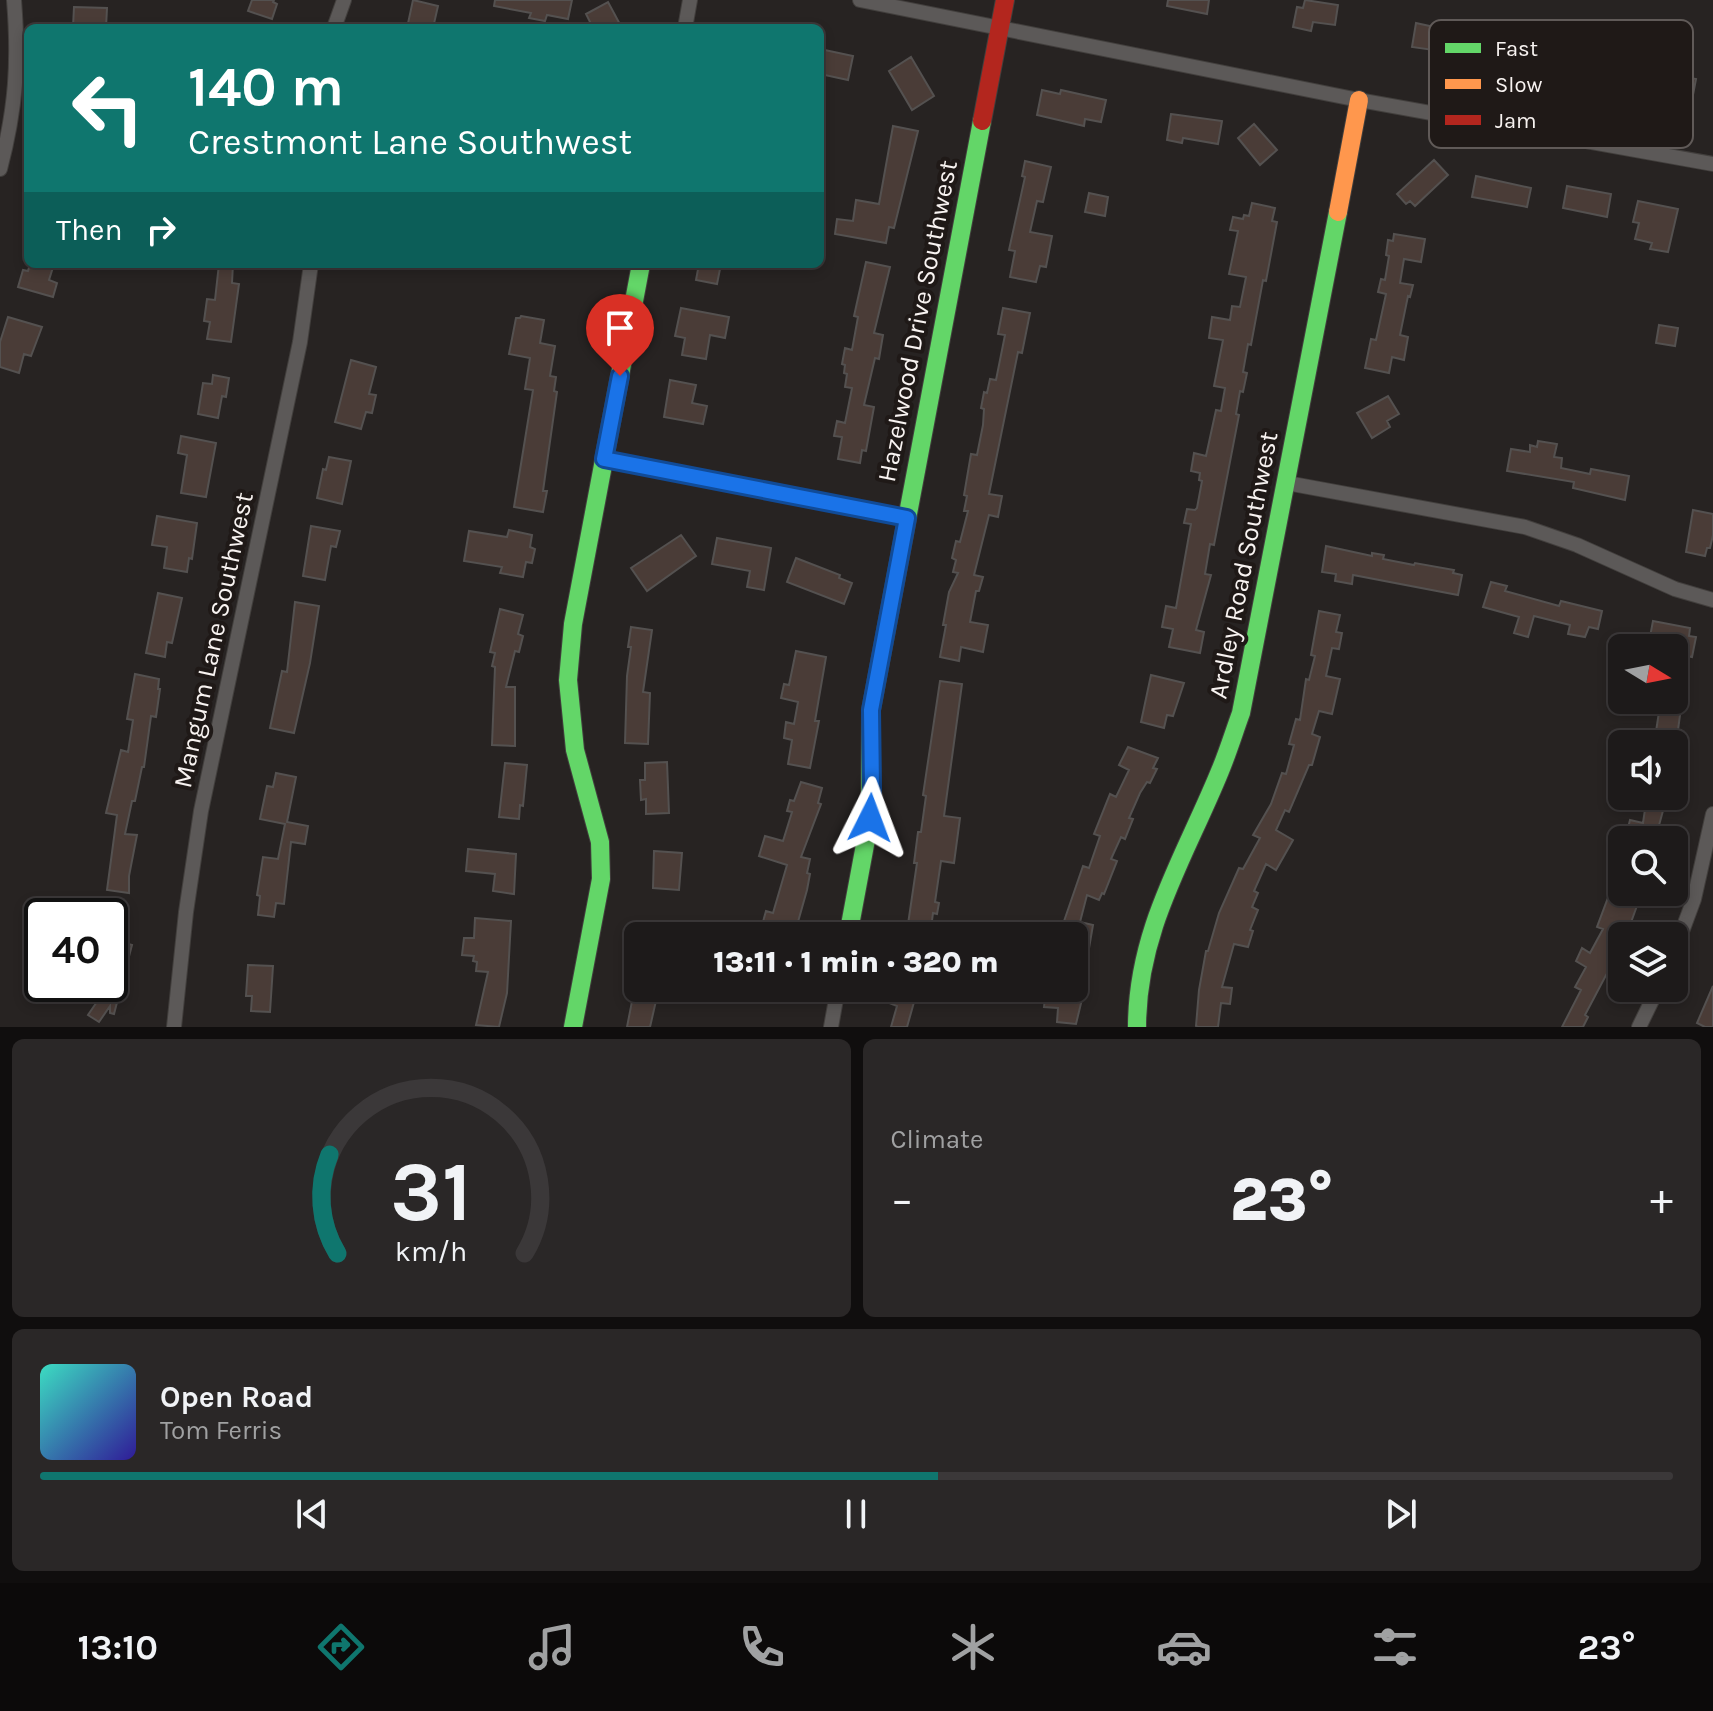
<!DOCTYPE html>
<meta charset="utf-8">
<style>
body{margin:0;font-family:Karla,sans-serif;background:#2a2727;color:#f1f3f6;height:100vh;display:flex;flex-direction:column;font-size:30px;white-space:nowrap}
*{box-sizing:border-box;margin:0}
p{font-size:26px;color:#a0a1a2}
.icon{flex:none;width:44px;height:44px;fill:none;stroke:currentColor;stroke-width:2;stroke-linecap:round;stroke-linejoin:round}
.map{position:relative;height:1027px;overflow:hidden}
.side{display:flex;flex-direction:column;gap:12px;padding:12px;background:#100e0e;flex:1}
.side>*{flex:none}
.top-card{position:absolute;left:24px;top:24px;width:800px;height:244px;border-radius:12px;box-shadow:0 4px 12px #0003,0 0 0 2px #3b3839;background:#0f766e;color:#fff;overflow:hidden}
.needle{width:52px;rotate:100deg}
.fabs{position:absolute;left:1608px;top:634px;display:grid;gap:16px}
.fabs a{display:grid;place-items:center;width:80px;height:80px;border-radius:12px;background:#1d1a1a;box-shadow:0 4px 12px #0003,0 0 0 2px #3b3839;font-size:40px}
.speed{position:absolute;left:24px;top:898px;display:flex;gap:16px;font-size:40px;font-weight:700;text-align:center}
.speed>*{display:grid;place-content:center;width:104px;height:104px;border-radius:50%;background:#1d1a1a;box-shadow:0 4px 12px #0003,0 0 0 2px #3b3839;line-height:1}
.speed .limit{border:4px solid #111;border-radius:12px;background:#fff;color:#111}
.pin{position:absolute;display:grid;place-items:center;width:68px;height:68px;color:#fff;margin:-82px -34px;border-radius:50% 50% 50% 0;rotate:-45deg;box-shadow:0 0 8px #0007}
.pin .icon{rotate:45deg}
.me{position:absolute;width:88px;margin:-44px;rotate:3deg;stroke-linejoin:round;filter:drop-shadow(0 0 6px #0008)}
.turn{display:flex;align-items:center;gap:28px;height:168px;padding:0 32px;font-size:36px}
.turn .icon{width:104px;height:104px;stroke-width:2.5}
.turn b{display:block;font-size:56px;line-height:68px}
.then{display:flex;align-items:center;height:76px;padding:0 32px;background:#0003;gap:16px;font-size:30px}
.big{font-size:60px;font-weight:800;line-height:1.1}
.side .tile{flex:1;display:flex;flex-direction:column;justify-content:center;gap:12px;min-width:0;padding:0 28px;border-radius:12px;background:#2a2727}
.side .dial{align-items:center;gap:0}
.dial svg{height:208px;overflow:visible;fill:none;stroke:#3b3839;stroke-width:7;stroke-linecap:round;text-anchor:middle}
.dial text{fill:#f1f3f6;stroke:none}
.song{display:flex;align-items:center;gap:24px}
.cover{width:96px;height:96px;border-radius:12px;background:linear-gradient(135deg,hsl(170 70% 55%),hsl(250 70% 35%))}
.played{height:8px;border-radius:4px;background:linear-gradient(90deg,#0f766e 55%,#3b3839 55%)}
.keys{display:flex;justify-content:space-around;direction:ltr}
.heat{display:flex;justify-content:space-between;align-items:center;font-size:44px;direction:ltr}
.side .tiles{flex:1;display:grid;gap:12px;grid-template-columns:1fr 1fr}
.tile:last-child{grid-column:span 2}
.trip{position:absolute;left:624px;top:922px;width:464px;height:80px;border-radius:12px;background:#1d1a1a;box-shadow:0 4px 12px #0003,0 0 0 2px #3b3839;font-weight:800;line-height:80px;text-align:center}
.tab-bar{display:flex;height:128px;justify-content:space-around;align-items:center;background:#0c0a0a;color:#a0a1a2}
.tab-bar .icon{width:56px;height:56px}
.tab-bar .on{color:#0f766e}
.tab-bar b{font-size:36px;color:#f1f3f6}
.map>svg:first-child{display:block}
.building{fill:#4a3c37;stroke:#545150;stroke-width:2}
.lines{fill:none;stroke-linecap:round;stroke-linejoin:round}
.street-casing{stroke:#423f3d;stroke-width:16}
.fast-casing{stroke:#423f3d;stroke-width:20}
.slow-casing{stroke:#423f3d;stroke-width:20}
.jam-casing{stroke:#423f3d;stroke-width:20}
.street{stroke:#5c5958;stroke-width:14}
.fast{stroke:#63d668;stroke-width:18}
.slow{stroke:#ff974d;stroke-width:18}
.jam{stroke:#b3261e;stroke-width:18}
.route-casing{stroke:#114b97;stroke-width:20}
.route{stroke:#1a73e8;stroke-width:14}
.labels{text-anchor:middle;stroke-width:8;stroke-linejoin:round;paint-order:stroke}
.street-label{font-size:26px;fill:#f8f3f1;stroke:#1f1917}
.key{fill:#1f1917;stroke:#605a58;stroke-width:2}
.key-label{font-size:22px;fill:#f8f3f1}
</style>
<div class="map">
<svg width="1713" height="1027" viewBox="0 0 1713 1027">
<rect width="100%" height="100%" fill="#272322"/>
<path class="building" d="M 252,0 L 274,0 L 273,2 L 277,4 L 272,19 L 248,11 Z
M 413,0 L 438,6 L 433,28 L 407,28 Z
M 495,0 L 572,0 L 568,19 L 547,15 L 545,21 L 529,18 L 531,13 L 494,6 Z
M 1168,0 L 1209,0 L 1207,14 L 1167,6 Z
M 1305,0 L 1338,5 L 1335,25 L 1313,22 L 1311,31 L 1293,27 L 1297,7 L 1303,8 Z
M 608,2 L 622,28 L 593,28 L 586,14 Z
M 74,7 L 107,8 L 106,28 L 73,27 Z
M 1416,23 L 1480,37 L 1495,38 L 1496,35 L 1543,41 L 1569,48 L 1568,54 L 1610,62 L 1611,56 L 1632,60 L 1631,67 L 1696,79 L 1692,100 L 1579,80 L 1581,71 L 1544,65 L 1543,72 L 1476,59 L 1476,56 L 1412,47 Z
M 820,49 L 853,56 L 848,80 L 820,74 Z
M 911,57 L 934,96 L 912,110 L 889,71 Z
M 1042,90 L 1060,94 L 1061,90 L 1106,100 L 1101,122 L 1085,119 L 1084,126 L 1037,115 Z
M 1171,114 L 1222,121 L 1218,144 L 1183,138 L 1182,143 L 1167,140 Z
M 1254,124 L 1277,150 L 1260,165 L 1238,138 Z
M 893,126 L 918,131 L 894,228 L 889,227 L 886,243 L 835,234 L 837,219 L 853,221 L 856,200 L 879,204 Z
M 1434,160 L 1448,175 L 1415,206 L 1410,201 L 1406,204 L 1397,194 Z
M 1025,161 L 1051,167 L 1043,202 L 1037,201 L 1030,232 L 1052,236 L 1046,267 L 1040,266 L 1036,282 L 1010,277 L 1015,251 L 1009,250 L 1025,177 L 1022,176 Z
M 1476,176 L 1531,188 L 1527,207 L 1472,197 Z
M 1567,186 L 1611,194 L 1607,217 L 1563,208 Z
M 1089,193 L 1108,197 L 1105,216 L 1085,212 Z
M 1638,201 L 1678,209 L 1668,252 L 1650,249 L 1652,243 L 1635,239 L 1639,223 L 1633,222 Z
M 1252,203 L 1275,208 L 1272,221 L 1277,222 L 1266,281 L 1263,280 L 1251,345 L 1248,344 L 1243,372 L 1247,373 L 1243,392 L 1240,391 L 1236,414 L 1239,415 L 1214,545 L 1210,544 L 1205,574 L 1211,575 L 1196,630 L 1204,632 L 1200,653 L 1169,647 L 1173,629 L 1162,627 L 1166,606 L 1176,608 L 1191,524 L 1184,523 L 1187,509 L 1195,510 L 1197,508 L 1202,481 L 1199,480 L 1200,473 L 1191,471 L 1194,453 L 1206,456 L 1216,410 L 1221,411 L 1225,388 L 1214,386 L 1223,340 L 1209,338 L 1212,317 L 1230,320 L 1232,306 L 1240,307 L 1246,277 L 1229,274 L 1238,231 L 1230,230 L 1233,217 L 1243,219 L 1244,215 L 1249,216 Z
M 1394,234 L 1425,239 L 1421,262 L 1404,259 L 1400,283 L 1413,285 L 1410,297 L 1408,296 L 1400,335 L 1408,337 L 1404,360 L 1392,357 L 1389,373 L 1365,368 L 1371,339 L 1376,340 L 1386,294 L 1378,292 L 1381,279 L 1385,280 L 1389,256 L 1386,255 L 1388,240 L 1393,241 Z
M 866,262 L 890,267 L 874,333 L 883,335 L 879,359 L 875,358 L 864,405 L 874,407 L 866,451 L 862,450 L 860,463 L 838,459 L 842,437 L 834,436 L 837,421 L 845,423 L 852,388 L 845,387 L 847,374 L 844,373 L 845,365 L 842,364 L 845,348 L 852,350 L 858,317 L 854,316 Z
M 30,264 L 54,264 L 49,280 L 57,283 L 53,297 L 18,287 L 23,270 L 28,271 Z
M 219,264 L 233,264 L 232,283 L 239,284 L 231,342 L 207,339 L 210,322 L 204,321 L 207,299 L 215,300 Z
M 699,264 L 721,264 L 717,284 L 696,280 Z
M 681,308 L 729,317 L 725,338 L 710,335 L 706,359 L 682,355 L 685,338 L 675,336 Z
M 1003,308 L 1030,313 L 1022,353 L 1018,352 L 989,494 L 1002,496 L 998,517 L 989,515 L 974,575 L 983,577 L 979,591 L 976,591 L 970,622 L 988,625 L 983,652 L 961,647 L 959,661 L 940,657 L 946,625 L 943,625 L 949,592 L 958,573 L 953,572 L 956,560 L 952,558 L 956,541 L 960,542 L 968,511 L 964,511 L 967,496 L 964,495 L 971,454 L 977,455 L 983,425 L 984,409 L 981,408 L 984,392 L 987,393 L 990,379 L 996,380 L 1005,335 L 998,334 Z
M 521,316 L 544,320 L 540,343 L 555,346 L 550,376 L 556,377 L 554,391 L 557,392 L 543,491 L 547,491 L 543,512 L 514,507 L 533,390 L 525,389 L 530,358 L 509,354 L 516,318 L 520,318 Z
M 8,317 L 42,327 L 31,356 L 24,354 L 19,373 L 0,367 L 0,342 Z
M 1659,325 L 1678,328 L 1675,346 L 1656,343 Z
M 351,360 L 376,367 L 369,394 L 376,395 L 372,413 L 366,412 L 361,429 L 335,422 Z
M 213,375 L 229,378 L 226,397 L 222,396 L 218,418 L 198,414 L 203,383 L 212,384 Z
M 670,380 L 696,385 L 692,403 L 707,406 L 703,424 L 664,417 Z
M 1388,396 L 1399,414 L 1387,421 L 1390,427 L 1372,438 L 1357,413 Z
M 181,436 L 216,443 L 206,497 L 181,493 L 187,455 L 178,453 Z
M 1538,441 L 1557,444 L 1554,457 L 1562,458 L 1561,468 L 1590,474 L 1591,469 L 1629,476 L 1625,500 L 1573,488 L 1574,482 L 1507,471 L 1511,449 L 1530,452 L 1530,445 L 1537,447 Z
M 329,457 L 351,461 L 342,504 L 317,498 L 323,469 L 326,470 Z
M 1693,510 L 1713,514 L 1713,535 L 1710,548 L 1707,548 L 1705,556 L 1686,552 Z
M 157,516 L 197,523 L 192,559 L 189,558 L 187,572 L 164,568 L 167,547 L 152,545 Z
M 311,526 L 340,531 L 336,547 L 331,546 L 325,580 L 303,576 Z
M 509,530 L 532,535 L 530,547 L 535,549 L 532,563 L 526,562 L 523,577 L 500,573 L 502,567 L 464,561 L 469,531 L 507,537 Z
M 681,535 L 696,556 L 647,591 L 631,568 Z
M 717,538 L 771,548 L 764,590 L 747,587 L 750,571 L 712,564 Z
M 1326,546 L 1372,556 L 1372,553 L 1384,555 L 1383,559 L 1414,565 L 1415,563 L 1454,570 L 1453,573 L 1462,575 L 1458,595 L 1353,575 L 1352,584 L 1335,581 L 1336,574 L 1322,572 Z
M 796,558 L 840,575 L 839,578 L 852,583 L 844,604 L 787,582 Z
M 1491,582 L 1507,586 L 1505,591 L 1559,606 L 1561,601 L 1602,611 L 1598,629 L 1589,627 L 1585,637 L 1568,634 L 1570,625 L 1534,616 L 1528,637 L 1514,633 L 1519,617 L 1483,607 Z
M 158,593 L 182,598 L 172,643 L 167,642 L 165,657 L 146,653 Z
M 295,602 L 319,606 L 310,663 L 294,733 L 270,728 L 282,671 L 287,672 Z
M 500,609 L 523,615 L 518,634 L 523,636 L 519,652 L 515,651 L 506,687 L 515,687 L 515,746 L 492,745 L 495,667 L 492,666 L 495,653 L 490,652 Z
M 1319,611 L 1340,615 L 1336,632 L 1342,633 L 1339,649 L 1332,648 L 1326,676 L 1340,679 L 1332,714 L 1319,711 L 1312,734 L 1320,737 L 1312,765 L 1309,765 L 1289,812 L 1285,810 L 1276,830 L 1293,840 L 1276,870 L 1266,864 L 1254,891 L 1258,893 L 1252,907 L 1258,910 L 1250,930 L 1253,931 L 1248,947 L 1234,944 L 1222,987 L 1232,988 L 1230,1004 L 1221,1003 L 1218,1027 L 1198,1027 L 1196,1026 L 1199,990 L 1206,951 L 1208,951 L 1219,913 L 1239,868 L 1243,869 L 1260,838 L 1253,835 L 1271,804 L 1282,773 L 1286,774 L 1294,745 L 1289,744 L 1296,719 L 1300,720 L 1306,679 L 1309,680 L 1315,656 L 1311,655 Z
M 1653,621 L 1690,628 L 1689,636 L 1696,637 L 1692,657 L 1687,656 L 1685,669 L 1674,667 L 1674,648 L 1649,642 Z
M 631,627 L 652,630 L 643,692 L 650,693 L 648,744 L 625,743 L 627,676 L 631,647 L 628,647 Z
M 796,651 L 826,657 L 815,721 L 819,721 L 810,768 L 788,764 L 792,740 L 784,738 L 786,722 L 794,724 L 798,702 L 781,698 L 784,684 L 789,685 Z
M 135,674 L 159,679 L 158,689 L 160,689 L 156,717 L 151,716 L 144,767 L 142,767 L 135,801 L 132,801 L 125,834 L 137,835 L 129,876 L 129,893 L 107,890 L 117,815 L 106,813 L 121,750 L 128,752 L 133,720 L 127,719 Z
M 1151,675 L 1184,683 L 1173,716 L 1167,715 L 1164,728 L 1141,722 Z
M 940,681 L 962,684 L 944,816 L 960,818 L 954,863 L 941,861 L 935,902 L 939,903 L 937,914 L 933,913 L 930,935 L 907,931 L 917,863 L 914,863 L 918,832 L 921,832 L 926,796 L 923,795 Z
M 1653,700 L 1682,700 L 1678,730 L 1681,730 L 1680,742 L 1655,738 L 1659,712 L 1652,711 Z
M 1128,747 L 1158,758 L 1153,768 L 1157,769 L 1150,783 L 1147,782 L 1140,793 L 1129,818 L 1133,819 L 1125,839 L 1121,837 L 1111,859 L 1117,861 L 1104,894 L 1102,893 L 1099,900 L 1087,895 L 1080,922 L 1093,925 L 1087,960 L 1074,957 L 1074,936 L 1068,936 L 1069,929 L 1062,927 L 1083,866 L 1089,868 L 1100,836 L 1094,834 L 1110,794 L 1116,797 L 1129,770 L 1119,765 Z
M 667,762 L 669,813 L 646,814 L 646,799 L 641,800 L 640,780 L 645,780 L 645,763 Z
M 505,763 L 527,765 L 523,806 L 520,805 L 519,819 L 499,817 Z
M 276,773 L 296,777 L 287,822 L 308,826 L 305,844 L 291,842 L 284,904 L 276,903 L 274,917 L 258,915 L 260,896 L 257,895 L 263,857 L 278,859 L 285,824 L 260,819 L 267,786 L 273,787 Z
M 801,782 L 822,788 L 818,803 L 821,804 L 801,857 L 810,859 L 807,873 L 810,874 L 807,890 L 794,936 L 759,936 L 766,911 L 773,913 L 787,865 L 759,856 L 765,836 L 783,841 L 792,812 L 787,811 L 790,800 L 794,801 Z
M 1647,796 L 1667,796 L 1655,840 L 1625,840 L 1630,820 L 1643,823 Z
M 468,849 L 516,854 L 514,894 L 493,891 L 495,874 L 466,871 Z
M 654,851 L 682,853 L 679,890 L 653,888 Z
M 1621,863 L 1622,892 L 1642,892 L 1626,936 L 1621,936 L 1609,960 L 1613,962 L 1585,1015 L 1588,1017 L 1583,1027 L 1562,1027 L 1581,990 L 1575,987 L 1586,967 L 1576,961 L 1582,948 L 1590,953 L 1603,929 L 1597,927 Z
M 475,918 L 511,921 L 507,993 L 499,1027 L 476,1025 L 488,972 L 476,971 L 477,962 L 473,961 L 474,956 L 462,955 L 464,938 L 474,938 Z
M 110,939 L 132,945 L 114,1014 L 110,1013 L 110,1006 L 99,1022 L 88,1015 L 103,993 L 82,988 L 83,984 L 110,984 Z
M 248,965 L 273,966 L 270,1012 L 251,1011 L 252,996 L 246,996 Z
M 635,986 L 658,992 L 650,1027 L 627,1027 Z
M 1713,986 L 1713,1027 L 1705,1027 L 1697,1023 Z
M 893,988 L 918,988 L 907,1027 L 891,1027 L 897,1006 L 889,1003 Z
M 1046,988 L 1080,988 L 1079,995 L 1083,995 L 1076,1024 L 1057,1022 L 1058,1008 L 1044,1007 Z"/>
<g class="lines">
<g class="street-casing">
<path id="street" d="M 860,0 L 1359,100 L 1713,164
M 334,28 L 344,0
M 685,28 L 690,0
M 0,169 C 16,108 19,62 14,0
M 604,459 L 907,518
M 1287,483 L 1525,527 L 1577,545 L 1675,589 L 1713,600
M 1674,953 L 1694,899 L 1713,814
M 174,1027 L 186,912 L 201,811 L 300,342 L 311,264
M 831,1027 L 838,988
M 1639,1027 L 1658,988"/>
</g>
<g class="fast-casing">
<path id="fast" d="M 848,936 L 870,818 L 871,710 L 982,121
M 573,1027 L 601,879 L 600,842 L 575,750 L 568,680 L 573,624 L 641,264
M 1137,1027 C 1137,930 1185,857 1220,771 C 1228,752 1234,732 1241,713 L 1338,212"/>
</g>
<g class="slow-casing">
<path id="slow" d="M 1338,212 L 1359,100"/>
</g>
<g class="jam-casing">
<path id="jam" d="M 982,121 L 1005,0"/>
</g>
<use href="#street" class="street"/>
<use href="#fast" class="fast"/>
<use href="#slow" class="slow"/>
<use href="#jam" class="jam"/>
</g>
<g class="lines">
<g class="route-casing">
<path id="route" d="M 620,376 L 604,459 L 907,518 L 871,710 L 872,789 L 870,818"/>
</g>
<use href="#route" class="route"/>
</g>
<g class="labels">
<g class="street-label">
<text transform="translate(917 321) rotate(-79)" y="9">Hazelwood Drive Southwest</text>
<text transform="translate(1243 565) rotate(-79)" y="9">Ardley Road Southwest</text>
<text transform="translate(213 640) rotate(-78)" y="9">Mangum Lane Southwest</text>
</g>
</g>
<rect x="1429" y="20" width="264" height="128" rx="12" class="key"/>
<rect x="1445" y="43" width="36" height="10" fill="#63d668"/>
<rect x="1445" y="79" width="36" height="10" fill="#ff974d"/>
<rect x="1445" y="115" width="36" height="10" fill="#b3261e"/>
<g class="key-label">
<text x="1495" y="56">Fast</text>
<text x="1495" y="92">Slow</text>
<text x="1495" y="128">Jam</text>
</g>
</svg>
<div class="fabs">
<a><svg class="needle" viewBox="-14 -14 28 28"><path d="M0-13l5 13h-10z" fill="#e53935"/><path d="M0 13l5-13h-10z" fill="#a0a1a2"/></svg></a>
<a><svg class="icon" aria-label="sound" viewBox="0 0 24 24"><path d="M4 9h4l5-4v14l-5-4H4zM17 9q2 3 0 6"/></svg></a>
<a><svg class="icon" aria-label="search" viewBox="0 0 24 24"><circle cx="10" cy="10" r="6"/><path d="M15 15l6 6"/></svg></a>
<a><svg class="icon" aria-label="layers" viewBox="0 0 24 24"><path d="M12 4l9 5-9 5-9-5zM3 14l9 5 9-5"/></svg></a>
</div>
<div class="speed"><div class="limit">40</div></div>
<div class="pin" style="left:620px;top:376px;background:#d93025"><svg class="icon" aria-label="arrive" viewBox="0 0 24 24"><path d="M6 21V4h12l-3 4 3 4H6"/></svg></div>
<svg class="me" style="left:870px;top:818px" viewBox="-20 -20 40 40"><path d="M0-17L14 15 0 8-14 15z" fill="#1a73e8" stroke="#fff" stroke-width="4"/></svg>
<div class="trip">13:11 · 1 min · 320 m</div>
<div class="top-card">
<div class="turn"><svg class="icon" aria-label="left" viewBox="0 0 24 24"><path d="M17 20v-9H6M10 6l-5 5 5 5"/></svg><div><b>140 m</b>Crestmont Lane Southwest</div></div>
<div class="then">Then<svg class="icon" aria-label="right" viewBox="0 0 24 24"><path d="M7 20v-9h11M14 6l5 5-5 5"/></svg></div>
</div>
</div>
<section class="side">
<div class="tiles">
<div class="tile dial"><svg viewBox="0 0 100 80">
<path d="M14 69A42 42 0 1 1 86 69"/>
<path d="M14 69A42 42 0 0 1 11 31" stroke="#0f766e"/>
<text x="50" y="56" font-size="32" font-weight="700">31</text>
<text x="50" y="72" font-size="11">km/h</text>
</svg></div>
<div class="tile"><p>Climate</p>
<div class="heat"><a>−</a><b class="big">23°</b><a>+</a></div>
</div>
<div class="tile">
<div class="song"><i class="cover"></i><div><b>Open Road</b><p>Tom Ferris</p></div></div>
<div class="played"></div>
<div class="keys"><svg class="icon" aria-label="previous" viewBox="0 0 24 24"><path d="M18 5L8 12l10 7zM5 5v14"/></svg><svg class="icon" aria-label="pause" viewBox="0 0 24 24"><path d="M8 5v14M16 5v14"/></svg><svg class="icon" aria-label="next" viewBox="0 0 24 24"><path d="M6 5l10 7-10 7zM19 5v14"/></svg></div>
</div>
</div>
</section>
<nav class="tab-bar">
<b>13:10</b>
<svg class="icon on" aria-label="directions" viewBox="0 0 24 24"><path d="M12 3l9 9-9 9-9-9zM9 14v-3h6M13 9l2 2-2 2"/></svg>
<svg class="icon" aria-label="music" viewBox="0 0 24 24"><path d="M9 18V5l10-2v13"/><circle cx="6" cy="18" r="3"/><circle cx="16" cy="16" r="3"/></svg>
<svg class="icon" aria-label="phone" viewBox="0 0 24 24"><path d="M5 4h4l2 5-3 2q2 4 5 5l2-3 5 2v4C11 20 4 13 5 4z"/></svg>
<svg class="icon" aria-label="climate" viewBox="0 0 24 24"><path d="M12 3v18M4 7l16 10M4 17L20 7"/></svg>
<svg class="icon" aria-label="car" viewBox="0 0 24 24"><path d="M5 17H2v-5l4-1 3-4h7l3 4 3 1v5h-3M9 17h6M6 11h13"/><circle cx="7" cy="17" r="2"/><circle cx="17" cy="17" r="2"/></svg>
<svg class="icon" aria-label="filters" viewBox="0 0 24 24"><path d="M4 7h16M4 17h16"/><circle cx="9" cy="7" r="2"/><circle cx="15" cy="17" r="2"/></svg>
<b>23°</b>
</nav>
